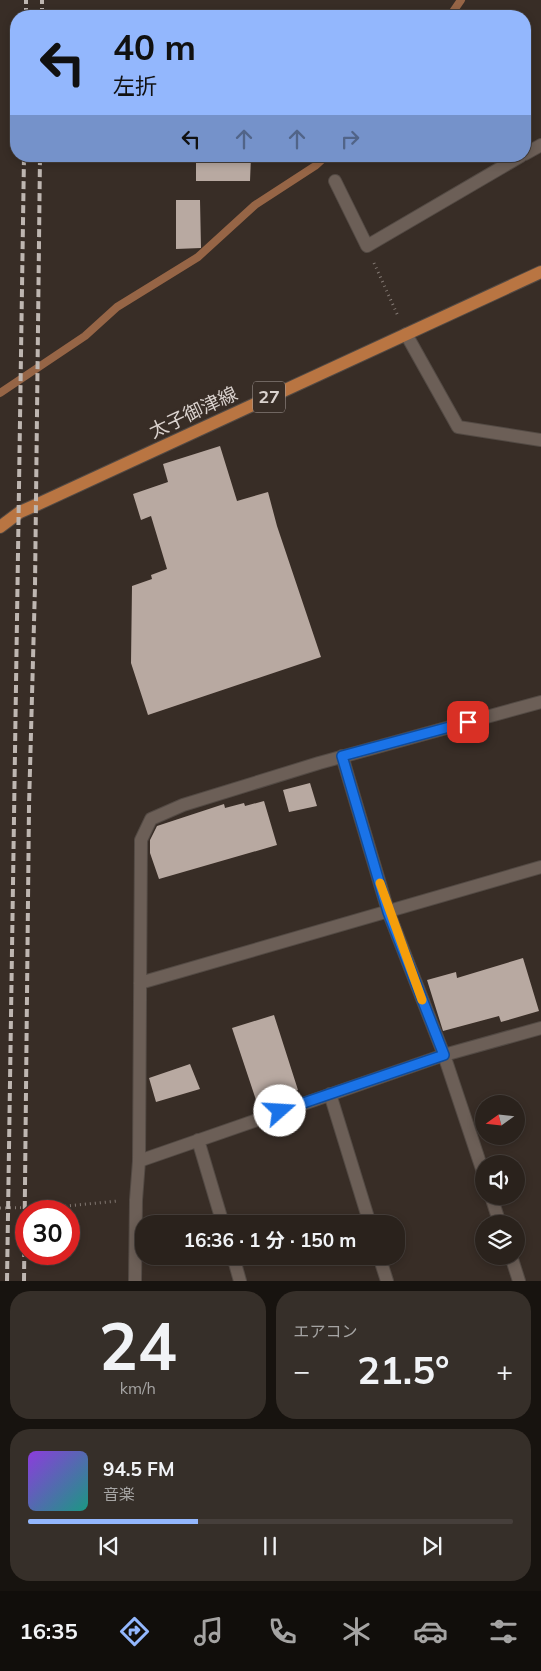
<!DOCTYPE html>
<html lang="ja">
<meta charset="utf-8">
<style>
body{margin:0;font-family:Mulish,"Noto Sans JP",sans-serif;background:#362f29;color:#f1f3f6;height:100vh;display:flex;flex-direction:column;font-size:19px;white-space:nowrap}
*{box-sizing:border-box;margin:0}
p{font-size:16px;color:#a5a4a3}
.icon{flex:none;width:28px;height:28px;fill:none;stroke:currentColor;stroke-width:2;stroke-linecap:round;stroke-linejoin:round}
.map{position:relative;height:1281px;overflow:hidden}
.details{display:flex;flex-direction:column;gap:10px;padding:10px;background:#17130f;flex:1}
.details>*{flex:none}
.banner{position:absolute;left:10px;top:10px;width:521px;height:152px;border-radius:20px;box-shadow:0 2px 8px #0003,0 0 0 1px #463f3b;background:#93b7fd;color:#111;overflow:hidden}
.needle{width:32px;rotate:255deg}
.controls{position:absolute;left:475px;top:1095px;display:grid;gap:10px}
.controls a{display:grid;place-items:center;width:50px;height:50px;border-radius:50%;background:#2a221c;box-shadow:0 2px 8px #0003,0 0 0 1px #463f3b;font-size:25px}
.speed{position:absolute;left:15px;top:1200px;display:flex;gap:10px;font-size:25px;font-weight:700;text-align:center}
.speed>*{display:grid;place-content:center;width:65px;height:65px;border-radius:50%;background:#2a221c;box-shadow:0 2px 8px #0003,0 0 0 1px #463f3b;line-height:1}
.speed .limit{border:8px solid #d22;background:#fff;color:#111}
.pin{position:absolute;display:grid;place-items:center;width:42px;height:42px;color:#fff;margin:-21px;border-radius:10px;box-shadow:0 2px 8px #0006}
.me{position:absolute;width:55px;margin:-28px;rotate:71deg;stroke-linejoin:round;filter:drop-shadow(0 0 4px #0008)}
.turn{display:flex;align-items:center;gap:18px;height:105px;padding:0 20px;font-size:22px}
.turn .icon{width:65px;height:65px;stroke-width:2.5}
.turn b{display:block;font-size:35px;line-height:42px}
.lanes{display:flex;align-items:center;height:48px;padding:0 20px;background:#0003;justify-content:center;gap:25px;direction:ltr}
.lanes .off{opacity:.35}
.big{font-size:38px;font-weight:700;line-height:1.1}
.details .tile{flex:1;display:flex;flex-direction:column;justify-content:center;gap:8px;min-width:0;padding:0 18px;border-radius:20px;background:#362f29}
.details .dial{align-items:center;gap:0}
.dial b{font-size:65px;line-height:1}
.song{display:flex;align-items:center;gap:15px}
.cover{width:60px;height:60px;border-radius:8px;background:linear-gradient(135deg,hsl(270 70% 55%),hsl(170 70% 35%))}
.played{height:5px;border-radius:2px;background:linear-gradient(90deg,#93b7fd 35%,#463f3b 35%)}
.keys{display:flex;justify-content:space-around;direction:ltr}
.heat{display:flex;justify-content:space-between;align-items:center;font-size:28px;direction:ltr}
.details .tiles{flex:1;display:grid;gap:10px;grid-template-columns:1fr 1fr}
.tile:last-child{grid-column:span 2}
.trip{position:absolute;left:135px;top:1215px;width:270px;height:50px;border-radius:20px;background:#2a221c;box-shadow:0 2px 8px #0003,0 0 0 1px #463f3b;font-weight:700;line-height:50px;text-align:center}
.tabs{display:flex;height:80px;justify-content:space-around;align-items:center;background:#110e0b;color:#a5a4a3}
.tabs .icon{width:35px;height:35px}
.tabs .selected{color:#93b7fd}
.tabs b{font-size:22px;color:#f1f3f6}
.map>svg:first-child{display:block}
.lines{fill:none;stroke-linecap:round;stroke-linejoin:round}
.stream{stroke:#966546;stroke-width:8}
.building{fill:#b8a9a1}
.minor-casing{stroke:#534a44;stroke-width:14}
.major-casing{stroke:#534a44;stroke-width:14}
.path{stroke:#837973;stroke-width:3;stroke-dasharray:1 4;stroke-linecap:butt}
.minor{stroke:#6c5f57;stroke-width:12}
.major{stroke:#b97542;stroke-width:12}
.rail{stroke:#beb6b1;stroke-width:4;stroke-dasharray:8 4;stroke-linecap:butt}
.route-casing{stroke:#114b97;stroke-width:12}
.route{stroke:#1a73e8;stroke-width:9}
.slow{stroke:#f59e0b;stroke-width:9}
.labels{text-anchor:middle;stroke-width:5;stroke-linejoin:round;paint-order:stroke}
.shield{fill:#382d26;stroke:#a9a09c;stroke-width:1}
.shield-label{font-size:18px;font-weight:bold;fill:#dad2ce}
.street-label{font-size:19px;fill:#dad2ce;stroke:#382d26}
</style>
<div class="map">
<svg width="541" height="1281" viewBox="0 0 541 1281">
<rect width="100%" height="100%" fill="#382d26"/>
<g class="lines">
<path class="stream" d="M 450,16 L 461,0
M 0,393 L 85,336 L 117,307 L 198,257 L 255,205 L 315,166 L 326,156"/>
</g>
<path class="building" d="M 196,156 L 251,156 L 250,181 L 196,181 Z
M 176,200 L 200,200 L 201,248 L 176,249 Z
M 220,446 L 237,501 L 268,492 L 277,526 L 321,657 L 148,715 L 131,663 L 132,586 L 152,579 L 151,575 L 167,569 L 151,516 L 141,520 L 133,494 L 168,482 L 163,464 Z
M 310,783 L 317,806 L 289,812 L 283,790 Z
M 264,801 L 277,845 L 159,879 L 150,853 L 150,840 L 157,826 L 224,804 L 225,808 L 244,803 L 245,806 Z
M 523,958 L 539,1011 L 501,1022 L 499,1016 L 443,1031 L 427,980 L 456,972 L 457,978 Z
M 274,1015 L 298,1090 L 257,1103 L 232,1028 Z
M 190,1064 L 200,1089 L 156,1102 L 149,1078 Z"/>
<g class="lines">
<g class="minor-casing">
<path id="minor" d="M 525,154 L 541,145
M 335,181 L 367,246 L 521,156
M 406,334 L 458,427 L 541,440
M 342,756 L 388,911 L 444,1055 L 484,1175
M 140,983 L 541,867
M 330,1094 L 370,1224
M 198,1140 L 223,1224
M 139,1161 L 444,1055 L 541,1028
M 491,1196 L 500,1224
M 233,1256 L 240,1281
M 379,1256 L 387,1281
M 511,1256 L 519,1281
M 135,1281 L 136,1200 L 139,1161 L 141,840 L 151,819 L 183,805 L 319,763 L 541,702"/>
</g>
<g class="major-casing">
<path id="major" d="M 0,527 L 20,512 L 36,505 L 541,272"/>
</g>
<path class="path" d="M 374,263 L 398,316
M 0,1208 L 56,1207 L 118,1201"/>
<use href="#minor" class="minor"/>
<use href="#major" class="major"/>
<path class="rail" d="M 26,16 L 26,0
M 42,16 L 42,0
M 7,1281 L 24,156
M 24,1281 L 29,806 L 35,586 L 40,156"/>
</g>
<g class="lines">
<g class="route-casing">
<path id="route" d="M 280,1111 L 444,1055 L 388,912 L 342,756 L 468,722"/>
</g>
<use href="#route" class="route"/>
<path class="slow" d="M 380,883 L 422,1000"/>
</g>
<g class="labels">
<rect class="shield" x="253" y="381.5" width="32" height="31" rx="4"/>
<g class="shield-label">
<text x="269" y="403">27</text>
</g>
<g class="street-label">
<text transform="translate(193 412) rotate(-25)" y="7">太子御津線</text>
</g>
</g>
</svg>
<div class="controls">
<a><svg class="needle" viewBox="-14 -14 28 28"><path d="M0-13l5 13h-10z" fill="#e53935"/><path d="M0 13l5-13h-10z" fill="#a5a4a3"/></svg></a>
<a><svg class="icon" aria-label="sound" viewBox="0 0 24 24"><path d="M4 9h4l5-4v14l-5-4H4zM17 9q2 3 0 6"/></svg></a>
<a><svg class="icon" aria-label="layers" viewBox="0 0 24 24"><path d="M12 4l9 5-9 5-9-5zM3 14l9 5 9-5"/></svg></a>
</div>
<div class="speed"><div class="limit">30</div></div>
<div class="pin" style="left:468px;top:722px;background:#d93025"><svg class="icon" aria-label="arrive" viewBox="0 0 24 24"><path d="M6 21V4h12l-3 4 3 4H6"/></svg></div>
<svg class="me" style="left:280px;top:1111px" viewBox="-20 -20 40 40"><circle r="19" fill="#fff"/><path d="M0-13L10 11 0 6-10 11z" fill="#1a73e8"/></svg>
<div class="trip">16:36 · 1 分 · 150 m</div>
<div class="banner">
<div class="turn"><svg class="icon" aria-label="left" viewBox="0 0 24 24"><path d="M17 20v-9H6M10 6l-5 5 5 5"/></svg><div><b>40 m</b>左折</div></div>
<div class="lanes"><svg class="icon" aria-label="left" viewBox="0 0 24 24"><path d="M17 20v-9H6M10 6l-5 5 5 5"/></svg><svg class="icon off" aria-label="ahead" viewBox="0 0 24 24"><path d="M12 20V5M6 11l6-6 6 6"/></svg><svg class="icon off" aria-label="ahead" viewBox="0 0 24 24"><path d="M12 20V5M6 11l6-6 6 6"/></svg><svg class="icon off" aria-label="right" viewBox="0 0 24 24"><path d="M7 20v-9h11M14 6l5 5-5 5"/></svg></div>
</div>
</div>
<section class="details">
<div class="tiles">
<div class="tile dial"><b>24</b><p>km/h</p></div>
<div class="tile"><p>エアコン</p>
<div class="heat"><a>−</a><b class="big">21.5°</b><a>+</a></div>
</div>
<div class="tile">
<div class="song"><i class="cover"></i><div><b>94.5 FM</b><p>音楽</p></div></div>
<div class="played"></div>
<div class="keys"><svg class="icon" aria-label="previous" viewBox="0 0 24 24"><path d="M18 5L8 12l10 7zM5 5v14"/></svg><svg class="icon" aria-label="pause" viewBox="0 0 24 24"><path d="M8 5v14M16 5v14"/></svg><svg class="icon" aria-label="next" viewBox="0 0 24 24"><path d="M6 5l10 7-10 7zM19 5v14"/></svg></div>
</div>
</div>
</section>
<nav class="tabs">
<b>16:35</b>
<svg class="icon selected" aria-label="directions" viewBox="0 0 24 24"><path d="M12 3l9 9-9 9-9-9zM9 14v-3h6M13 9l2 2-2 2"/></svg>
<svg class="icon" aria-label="music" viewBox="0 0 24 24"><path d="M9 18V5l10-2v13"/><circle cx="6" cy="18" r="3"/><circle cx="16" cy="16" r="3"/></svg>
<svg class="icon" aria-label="phone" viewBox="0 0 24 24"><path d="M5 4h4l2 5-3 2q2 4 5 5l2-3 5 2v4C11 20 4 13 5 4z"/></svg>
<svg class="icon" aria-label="climate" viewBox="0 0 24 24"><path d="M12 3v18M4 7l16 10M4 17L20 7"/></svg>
<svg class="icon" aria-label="car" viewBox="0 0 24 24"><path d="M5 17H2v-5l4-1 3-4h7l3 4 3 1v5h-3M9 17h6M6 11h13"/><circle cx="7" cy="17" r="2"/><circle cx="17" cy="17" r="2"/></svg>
<svg class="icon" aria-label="filters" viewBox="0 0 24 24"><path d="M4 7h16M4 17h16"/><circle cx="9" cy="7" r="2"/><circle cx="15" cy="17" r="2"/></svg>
</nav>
